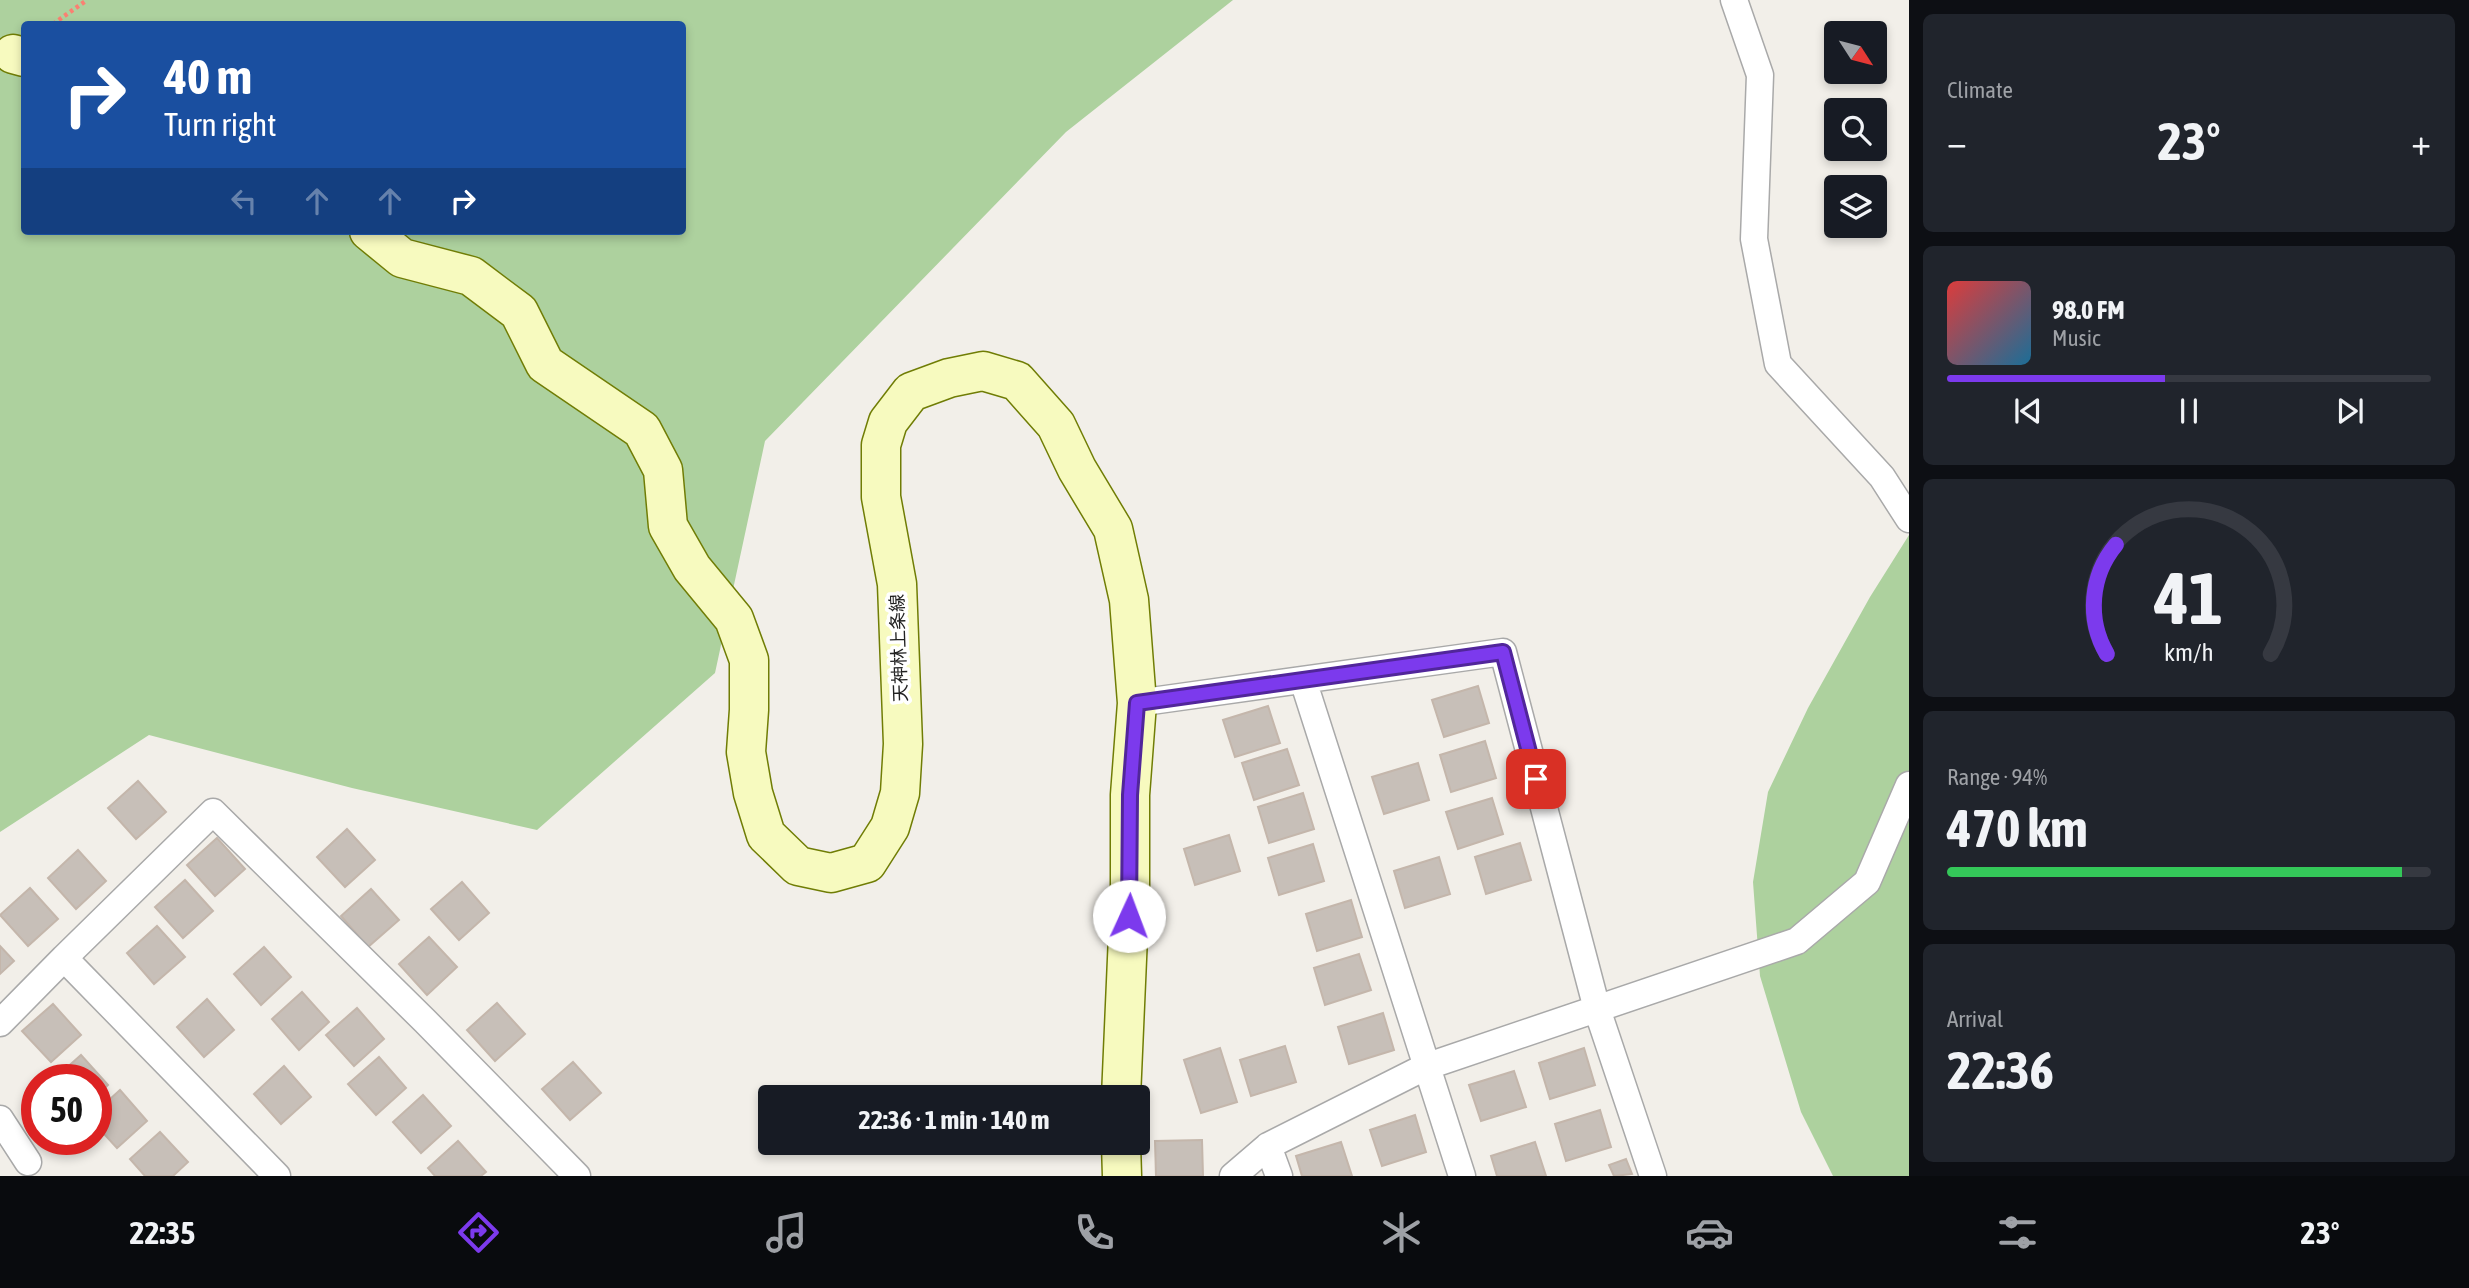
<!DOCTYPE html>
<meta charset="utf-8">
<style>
body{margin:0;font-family:"Asap Condensed","Noto Sans JP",sans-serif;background:#20242c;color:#f1f3f6;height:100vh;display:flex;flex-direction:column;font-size:26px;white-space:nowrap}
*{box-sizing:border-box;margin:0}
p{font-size:23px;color:#9ea1a6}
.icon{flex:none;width:38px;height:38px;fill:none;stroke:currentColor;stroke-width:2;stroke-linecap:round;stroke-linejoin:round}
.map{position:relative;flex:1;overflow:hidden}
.details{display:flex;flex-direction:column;gap:14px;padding:14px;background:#0d0f14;width:560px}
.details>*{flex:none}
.guide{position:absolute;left:21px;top:21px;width:665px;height:214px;border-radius:7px;box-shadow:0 4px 10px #0003;background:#1a4fa0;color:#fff;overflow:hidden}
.needle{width:46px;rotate:126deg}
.controls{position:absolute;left:1824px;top:21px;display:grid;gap:14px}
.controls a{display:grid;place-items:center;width:63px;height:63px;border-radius:7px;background:#171b24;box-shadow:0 4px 10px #0003;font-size:35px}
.speed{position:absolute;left:21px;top:1064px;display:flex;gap:14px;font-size:35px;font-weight:700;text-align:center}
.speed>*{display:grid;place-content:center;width:91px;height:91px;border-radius:50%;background:#171b24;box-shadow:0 4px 10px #0003;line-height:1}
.speed .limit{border:10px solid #d22;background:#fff;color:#111}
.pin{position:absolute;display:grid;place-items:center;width:60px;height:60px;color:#fff;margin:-30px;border-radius:14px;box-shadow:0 4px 10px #0006}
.me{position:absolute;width:77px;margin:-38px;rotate:2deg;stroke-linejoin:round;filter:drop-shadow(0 0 5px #0008)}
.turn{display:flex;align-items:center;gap:24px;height:147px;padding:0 28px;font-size:32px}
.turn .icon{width:91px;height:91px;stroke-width:2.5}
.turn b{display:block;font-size:49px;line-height:60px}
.lanes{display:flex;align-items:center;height:66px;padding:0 28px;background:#0003;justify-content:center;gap:35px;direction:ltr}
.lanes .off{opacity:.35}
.big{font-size:52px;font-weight:700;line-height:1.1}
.details .tile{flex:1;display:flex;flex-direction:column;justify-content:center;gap:10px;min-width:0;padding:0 24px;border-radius:10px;background:#20242c}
.details .dial{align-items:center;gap:0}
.dial svg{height:182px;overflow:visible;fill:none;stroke:#363941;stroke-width:7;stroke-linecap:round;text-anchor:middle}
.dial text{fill:#f1f3f6;stroke:none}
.song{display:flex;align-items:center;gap:21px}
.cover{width:84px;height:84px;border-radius:10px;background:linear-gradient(135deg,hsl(0 70% 55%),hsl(200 70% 35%))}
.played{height:7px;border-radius:4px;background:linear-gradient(90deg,#7c3aed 45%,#363941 45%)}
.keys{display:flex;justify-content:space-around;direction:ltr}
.heat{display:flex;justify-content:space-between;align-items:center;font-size:38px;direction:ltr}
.charge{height:10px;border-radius:5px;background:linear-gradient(90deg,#34c759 94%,#363941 0)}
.trip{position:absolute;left:758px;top:1085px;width:392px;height:70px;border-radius:7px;background:#171b24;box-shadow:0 4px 10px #0003;font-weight:700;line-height:70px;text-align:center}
.tabs{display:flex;height:112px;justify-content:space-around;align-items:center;background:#090b0e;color:#9ea1a6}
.tabs .icon{width:49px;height:49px}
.tabs .current{color:#7c3aed}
.tabs b{font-size:32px;color:#f1f3f6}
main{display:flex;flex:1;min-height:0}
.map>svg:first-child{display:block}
.forest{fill:#add19e;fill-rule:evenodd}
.building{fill:#c7bfb8;stroke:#c4b6ab;stroke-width:2}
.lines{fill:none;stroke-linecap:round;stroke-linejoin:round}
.minor-casing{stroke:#a9a9a9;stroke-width:29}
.secondary-casing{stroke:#707d05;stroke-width:41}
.path{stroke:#fa8072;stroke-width:4.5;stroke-dasharray:3.5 3.5;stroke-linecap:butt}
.minor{stroke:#fff;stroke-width:26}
.secondary{stroke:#f7fabf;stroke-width:38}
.route-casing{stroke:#51269a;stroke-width:18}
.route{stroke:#7c3aed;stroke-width:12}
.labels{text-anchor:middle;stroke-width:7;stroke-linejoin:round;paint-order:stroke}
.street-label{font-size:18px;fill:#222;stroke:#fff}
</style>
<main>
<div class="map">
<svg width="1909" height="1176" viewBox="0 0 1909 1176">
<rect width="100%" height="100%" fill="#f2efe9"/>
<path class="forest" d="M 0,0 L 1233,0 L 1066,132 L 765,441 L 715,673 L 537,830 L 352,788 L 149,735 L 0,832 ZM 24,24 L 682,24 L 682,231 L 24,231 Z
M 1909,535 L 1909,1176 L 1833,1176 L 1801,1112 L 1760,976 L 1753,882 L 1768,792 L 1808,708 L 1870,597 Z"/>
<path class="building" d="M 1478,686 L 1489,723 L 1444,737 L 1432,700 Z
M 1268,706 L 1280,743 L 1235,757 L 1223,720 Z
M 1485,741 L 1496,778 L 1451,792 L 1440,755 Z
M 1287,749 L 1299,785 L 1254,800 L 1242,763 Z
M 1418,763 L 1429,800 L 1384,814 L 1372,777 Z
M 138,781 L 166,812 L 136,839 L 108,808 Z
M 1303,793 L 1314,829 L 1269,843 L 1258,807 Z
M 1492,798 L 1503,834 L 1458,849 L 1446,812 Z
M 347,829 L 375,860 L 345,887 L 317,857 Z
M 1229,835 L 1240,871 L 1195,885 L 1184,849 Z
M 217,838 L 245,869 L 215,896 L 187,865 Z
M 1520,843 L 1531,880 L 1486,894 L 1475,857 Z
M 1313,844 L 1324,881 L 1279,895 L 1268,858 Z
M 78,850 L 106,881 L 76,909 L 48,878 Z
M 1439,857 L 1450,894 L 1405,908 L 1394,871 Z
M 185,880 L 213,911 L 183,938 L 155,907 Z
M 462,882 L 489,913 L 459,940 L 431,909 Z
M 30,888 L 58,919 L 28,946 L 0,915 Z
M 371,889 L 399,920 L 368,947 L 341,916 Z
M 1351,900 L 1362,937 L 1317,951 L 1306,914 Z
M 157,926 L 185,957 L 154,984 L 127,953 Z
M 429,937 L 457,967 L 427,995 L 399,964 Z
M 0,946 L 14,961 L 0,974 Z
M 264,947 L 291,977 L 261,1005 L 234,974 Z
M 1359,954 L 1371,990 L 1325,1005 L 1314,968 Z
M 302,992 L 329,1022 L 299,1050 L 272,1019 Z
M 207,999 L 234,1030 L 204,1057 L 177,1027 Z
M 497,1003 L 525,1034 L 495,1061 L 467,1030 Z
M 53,1004 L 81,1035 L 51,1062 L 22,1031 Z
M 357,1008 L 384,1039 L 354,1066 L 326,1035 Z
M 1383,1013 L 1394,1050 L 1349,1064 L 1338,1027 Z
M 1285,1046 L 1296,1082 L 1251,1096 L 1240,1060 Z
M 1220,1048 L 1237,1102 L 1201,1113 L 1184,1060 Z
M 1584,1048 L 1595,1085 L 1550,1099 L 1539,1063 Z
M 81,1055 L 108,1085 L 96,1096 L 96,1080 L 53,1080 Z
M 379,1057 L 406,1088 L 376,1115 L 348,1084 Z
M 573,1062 L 601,1093 L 570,1120 L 542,1089 Z
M 284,1066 L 311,1097 L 281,1124 L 254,1094 Z
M 1514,1071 L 1526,1107 L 1481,1121 L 1469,1085 Z
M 120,1090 L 147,1121 L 117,1148 L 96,1125 L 96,1112 Z
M 423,1095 L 451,1126 L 421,1153 L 393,1122 Z
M 1600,1110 L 1611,1147 L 1566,1161 L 1555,1124 Z
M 1415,1115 L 1426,1152 L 1382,1166 L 1370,1130 Z
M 160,1132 L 188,1162 L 173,1176 L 145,1176 L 130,1159 Z
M 1202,1140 L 1203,1176 L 1156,1176 L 1155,1141 Z
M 458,1141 L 486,1172 L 481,1176 L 435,1176 L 428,1168 Z
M 1341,1142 L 1352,1176 L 1302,1176 L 1296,1156 Z
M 1535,1142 L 1546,1176 L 1497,1176 L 1491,1156 Z
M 1626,1159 L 1632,1174 L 1614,1176 L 1609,1165 Z"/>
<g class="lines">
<g class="minor-casing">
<path id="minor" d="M 1734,0 L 1760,75 L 1754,239 L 1778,364 L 1882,477 L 1909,519
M 1303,680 L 1462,1176
M 1137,703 L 1503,652 L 1597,1009 L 1653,1176
M 0,1023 L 64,958
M 0,1119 L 28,1162
M 1268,1146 L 1279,1176
M 277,1176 L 64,958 L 213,812 L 425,1021 L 577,1176
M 1233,1176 L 1268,1146 L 1425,1067 L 1797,941 L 1867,882 L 1909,785"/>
</g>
<g class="secondary-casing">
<path id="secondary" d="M 13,54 L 24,57
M 369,231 L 402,258 L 471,276 L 519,312 L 545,364 L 642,430 L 663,470 L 668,526 L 692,568 L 734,619 L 749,660 L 749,710 L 746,752 L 753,793 L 766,835 L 798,866 L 831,873 L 867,863 L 890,827 L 900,793 L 903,744 L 897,584 L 881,497 L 881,445 L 888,422 L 911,392 L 949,378 L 983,371 L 1017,381 L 1056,425 L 1077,469 L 1113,529 L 1129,600 L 1137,703 L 1130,795 L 1130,890 L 1121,1097
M 1121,1143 L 1122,1176"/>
</g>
<path class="path" d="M 53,24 L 87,0"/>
<use href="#minor" class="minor"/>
<use href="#secondary" class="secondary"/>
</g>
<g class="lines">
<g class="route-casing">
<path id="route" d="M 1129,916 L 1130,795 L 1137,703 L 1503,652 L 1536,779"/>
</g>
<use href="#route" class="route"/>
</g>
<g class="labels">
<g class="street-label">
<text transform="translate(899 648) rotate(-92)" y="6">天神林上条線</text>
</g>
</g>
</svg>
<div class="controls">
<a><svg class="needle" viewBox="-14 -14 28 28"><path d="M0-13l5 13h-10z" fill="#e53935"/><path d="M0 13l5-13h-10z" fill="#9ea1a6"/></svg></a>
<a><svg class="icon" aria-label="search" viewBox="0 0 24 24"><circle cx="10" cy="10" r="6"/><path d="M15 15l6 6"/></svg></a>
<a><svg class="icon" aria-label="layers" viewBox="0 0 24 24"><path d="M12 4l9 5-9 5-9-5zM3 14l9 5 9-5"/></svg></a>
</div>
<div class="speed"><div class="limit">50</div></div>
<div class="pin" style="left:1536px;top:779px;background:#d93025"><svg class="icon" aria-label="arrive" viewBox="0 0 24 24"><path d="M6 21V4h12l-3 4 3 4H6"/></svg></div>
<svg class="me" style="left:1129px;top:916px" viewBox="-20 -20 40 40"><circle r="19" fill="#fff"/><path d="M0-13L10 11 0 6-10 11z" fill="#7c3aed"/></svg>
<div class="trip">22:36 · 1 min · 140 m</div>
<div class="guide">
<div class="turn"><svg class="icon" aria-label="right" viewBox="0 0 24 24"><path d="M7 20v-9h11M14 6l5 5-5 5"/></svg><div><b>40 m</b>Turn right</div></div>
<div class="lanes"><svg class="icon off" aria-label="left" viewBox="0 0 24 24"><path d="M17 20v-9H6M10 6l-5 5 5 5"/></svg><svg class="icon off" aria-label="ahead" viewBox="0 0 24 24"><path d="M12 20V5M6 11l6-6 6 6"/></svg><svg class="icon off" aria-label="ahead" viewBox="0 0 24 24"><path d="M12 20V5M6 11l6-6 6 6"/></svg><svg class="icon" aria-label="right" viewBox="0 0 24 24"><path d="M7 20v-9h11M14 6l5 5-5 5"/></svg></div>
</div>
</div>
<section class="details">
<div class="tile"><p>Climate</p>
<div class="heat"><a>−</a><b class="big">23°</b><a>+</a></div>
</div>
<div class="tile">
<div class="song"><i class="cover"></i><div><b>98.0 FM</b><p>Music</p></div></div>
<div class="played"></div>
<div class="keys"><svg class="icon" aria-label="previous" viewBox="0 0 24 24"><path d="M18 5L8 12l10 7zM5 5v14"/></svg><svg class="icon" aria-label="pause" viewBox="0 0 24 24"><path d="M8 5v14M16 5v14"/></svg><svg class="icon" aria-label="next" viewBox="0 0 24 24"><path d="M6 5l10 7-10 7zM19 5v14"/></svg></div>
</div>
<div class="tile dial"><svg viewBox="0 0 100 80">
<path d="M14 69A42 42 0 1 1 86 69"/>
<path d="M14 69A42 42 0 0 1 18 21" stroke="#7c3aed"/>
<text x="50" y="56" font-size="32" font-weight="700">41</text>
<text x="50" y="72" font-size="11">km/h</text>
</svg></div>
<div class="tile"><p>Range · 94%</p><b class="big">470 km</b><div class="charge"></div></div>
<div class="tile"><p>Arrival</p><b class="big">22:36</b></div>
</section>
</main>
<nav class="tabs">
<b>22:35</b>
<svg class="icon current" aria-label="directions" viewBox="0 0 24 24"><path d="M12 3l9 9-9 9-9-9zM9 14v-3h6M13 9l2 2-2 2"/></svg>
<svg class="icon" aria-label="music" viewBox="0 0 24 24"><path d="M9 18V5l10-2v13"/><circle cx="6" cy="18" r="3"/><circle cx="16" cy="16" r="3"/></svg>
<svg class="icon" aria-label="phone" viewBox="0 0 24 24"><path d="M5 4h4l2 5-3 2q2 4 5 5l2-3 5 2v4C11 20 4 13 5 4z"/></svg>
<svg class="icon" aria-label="climate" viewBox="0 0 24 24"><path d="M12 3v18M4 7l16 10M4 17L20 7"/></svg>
<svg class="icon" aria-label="car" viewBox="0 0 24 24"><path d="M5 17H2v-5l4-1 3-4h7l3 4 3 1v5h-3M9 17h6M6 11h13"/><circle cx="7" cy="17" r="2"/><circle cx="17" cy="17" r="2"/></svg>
<svg class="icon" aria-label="filters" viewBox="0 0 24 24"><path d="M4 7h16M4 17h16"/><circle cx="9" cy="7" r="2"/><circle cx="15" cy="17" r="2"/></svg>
<b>23°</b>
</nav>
